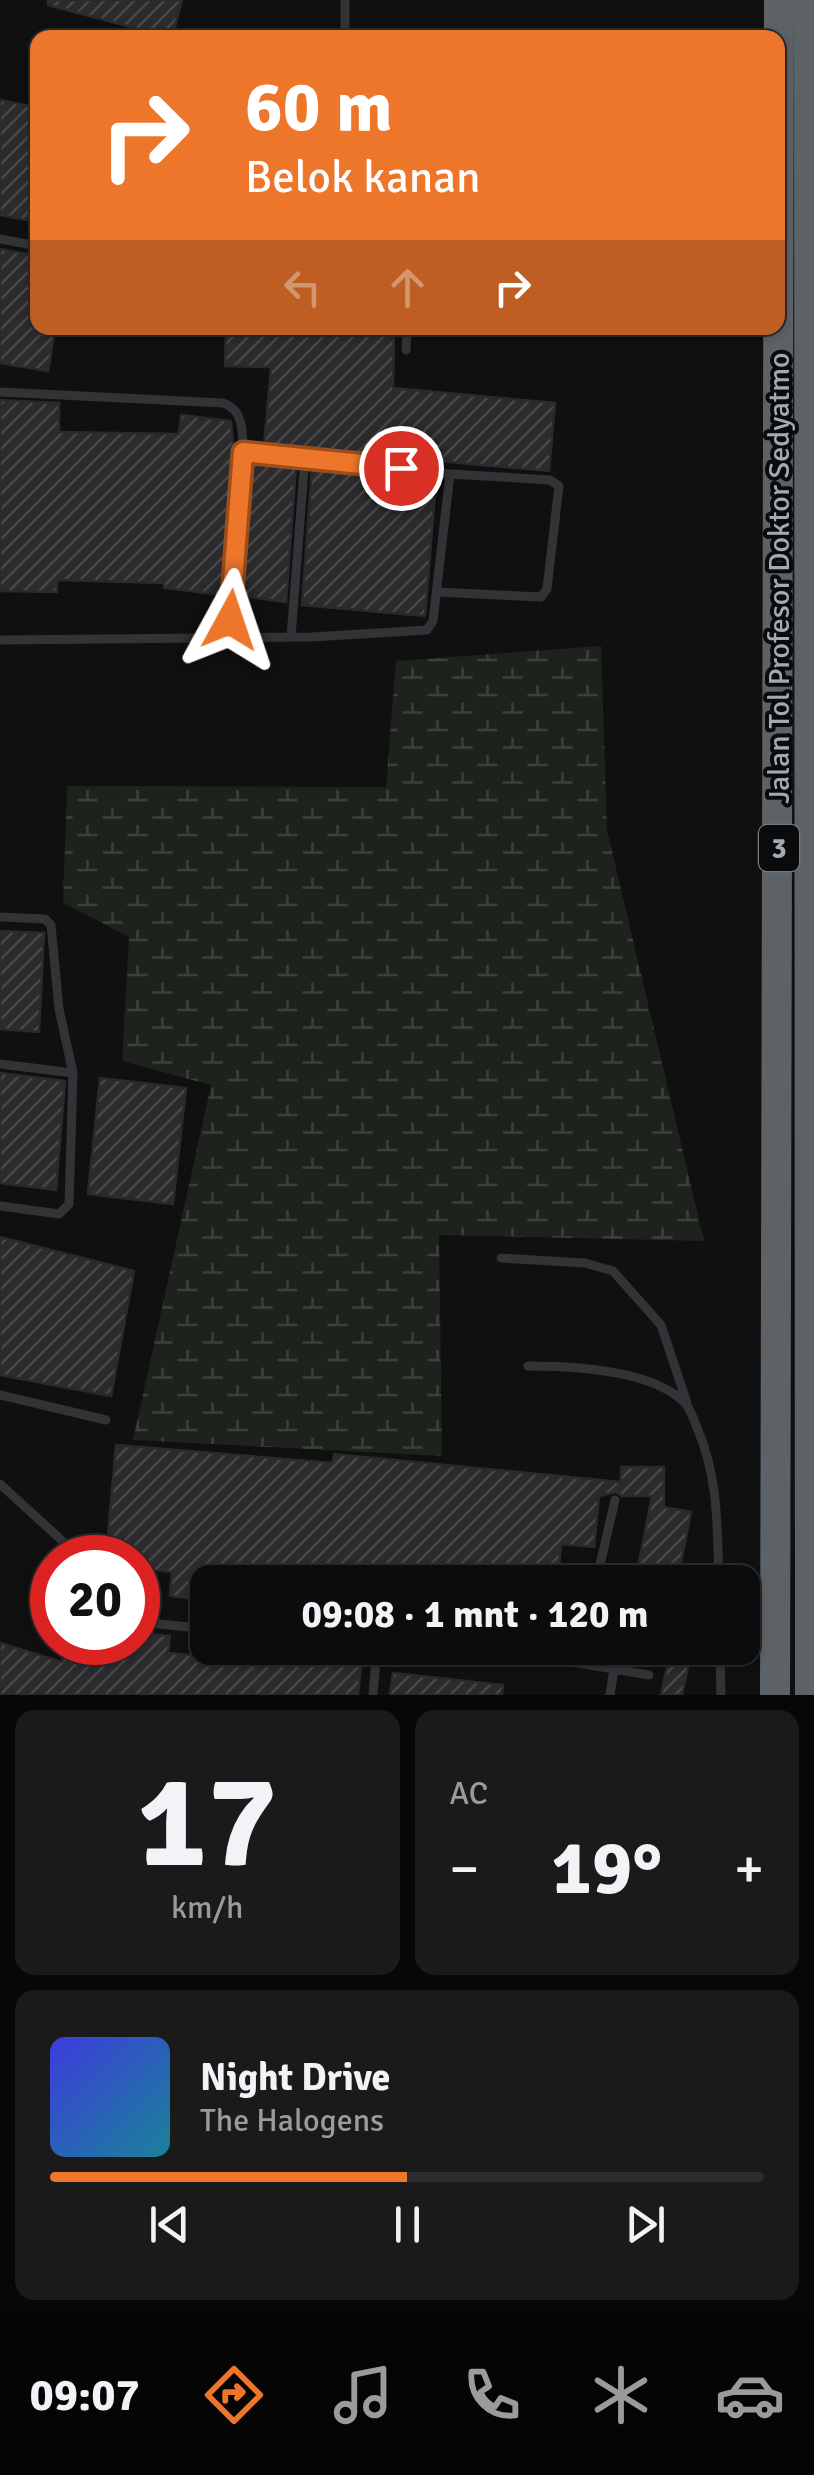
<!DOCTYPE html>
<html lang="id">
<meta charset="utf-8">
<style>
body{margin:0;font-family:Signika,sans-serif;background:#1a1a1b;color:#f1f3f6;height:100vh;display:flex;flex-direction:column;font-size:38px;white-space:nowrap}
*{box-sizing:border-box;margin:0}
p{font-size:32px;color:#9a9b9d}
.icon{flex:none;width:55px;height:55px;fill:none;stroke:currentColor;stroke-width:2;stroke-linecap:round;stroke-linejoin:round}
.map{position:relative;height:1695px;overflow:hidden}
.details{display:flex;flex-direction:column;gap:15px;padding:15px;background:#070707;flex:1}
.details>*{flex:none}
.banner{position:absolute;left:30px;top:30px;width:755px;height:305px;border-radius:20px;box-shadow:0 2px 8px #0004,0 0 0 2px #2c2c2e;background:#ee762b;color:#fff;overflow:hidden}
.speed{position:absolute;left:30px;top:1535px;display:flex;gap:20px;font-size:50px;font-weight:700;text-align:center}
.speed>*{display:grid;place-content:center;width:130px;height:130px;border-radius:50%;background:#0c0c0d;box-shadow:0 2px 8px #0004,0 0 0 2px #2c2c2e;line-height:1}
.speed .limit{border:15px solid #d22;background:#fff;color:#111}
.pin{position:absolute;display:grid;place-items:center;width:85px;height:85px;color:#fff;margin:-42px;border:5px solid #fff;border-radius:50%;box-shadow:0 2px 10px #0007}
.me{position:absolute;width:110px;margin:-55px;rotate:5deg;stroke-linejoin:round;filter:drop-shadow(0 0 8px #0008)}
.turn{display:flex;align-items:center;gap:35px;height:210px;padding:0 50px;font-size:45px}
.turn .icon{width:130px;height:130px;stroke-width:2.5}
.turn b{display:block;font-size:70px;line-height:85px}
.lanes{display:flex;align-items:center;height:95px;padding:0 50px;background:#0003;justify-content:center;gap:50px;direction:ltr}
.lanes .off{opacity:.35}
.big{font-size:75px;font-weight:800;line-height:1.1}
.details .card{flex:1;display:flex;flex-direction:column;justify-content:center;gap:15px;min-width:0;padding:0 35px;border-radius:20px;background:#1a1a1b}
.details .dial{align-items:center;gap:0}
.dial b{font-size:130px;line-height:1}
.song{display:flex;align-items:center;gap:30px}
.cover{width:120px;height:120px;border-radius:15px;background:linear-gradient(135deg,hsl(240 70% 55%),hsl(190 70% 35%))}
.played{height:10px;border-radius:5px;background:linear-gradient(90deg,#ee762b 50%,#2c2c2e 50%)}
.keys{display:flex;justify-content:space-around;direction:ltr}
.heat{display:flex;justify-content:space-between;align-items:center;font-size:55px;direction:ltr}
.details .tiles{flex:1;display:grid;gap:15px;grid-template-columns:1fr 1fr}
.card:last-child{grid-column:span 2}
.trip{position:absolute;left:190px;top:1565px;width:570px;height:100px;border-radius:20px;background:#0c0c0d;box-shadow:0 2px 8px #0004,0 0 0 2px #2c2c2e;font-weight:800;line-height:100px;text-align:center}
.tab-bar{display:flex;height:160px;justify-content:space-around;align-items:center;background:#050505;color:#9a9b9d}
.tab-bar .icon{width:70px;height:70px}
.tab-bar .on{color:#ee762b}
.tab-bar b{font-size:45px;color:#f1f3f6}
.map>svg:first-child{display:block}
.wetland{fill:url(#wetland-marsh)}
.building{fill:url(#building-hatch);stroke:#2a2a2d;stroke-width:2.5}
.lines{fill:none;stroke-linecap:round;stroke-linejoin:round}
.lane{stroke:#313336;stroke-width:9}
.highway{stroke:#5d6267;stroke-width:30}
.route-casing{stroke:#9b4d1c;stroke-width:25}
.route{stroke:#ee762b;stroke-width:18}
.labels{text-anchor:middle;stroke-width:8;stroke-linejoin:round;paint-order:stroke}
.shield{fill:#0b0b0c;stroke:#747b80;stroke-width:2.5}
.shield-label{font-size:28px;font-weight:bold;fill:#a1abb2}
.street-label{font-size:30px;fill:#a1abb2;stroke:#0b0b0c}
</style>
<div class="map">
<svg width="814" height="1695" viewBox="0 0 814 1695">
<defs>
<pattern id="wetland-marsh" width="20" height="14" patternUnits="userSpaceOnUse" patternTransform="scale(2.5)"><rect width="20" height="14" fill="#1d231c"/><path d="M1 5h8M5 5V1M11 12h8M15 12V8" fill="none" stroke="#3b403b"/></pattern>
<pattern id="building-hatch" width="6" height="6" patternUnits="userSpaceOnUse" patternTransform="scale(2.5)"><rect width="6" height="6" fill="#2b2b2d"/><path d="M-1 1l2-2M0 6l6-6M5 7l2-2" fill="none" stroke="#474749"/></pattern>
</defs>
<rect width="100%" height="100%" fill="#101011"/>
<path class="wetland" d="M 601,646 L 607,830 L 704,1241 L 439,1235 L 442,1456 L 133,1440 L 211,1085 L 122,1061 L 129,937 L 63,903 L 67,786 L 386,787 L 396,661 Z"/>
<path class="building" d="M 48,0 L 182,0 L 172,38 L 48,5 Z
M 0,100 L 38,108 L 38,222 L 0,215 Z
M 0,249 L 38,256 L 38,328 L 55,328 L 48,371 L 0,363 Z
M 226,328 L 394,328 L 393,388 L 555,403 L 549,471 L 438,461 L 437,464 L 264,446 L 271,367 L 225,366 Z
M 0,400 L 59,403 L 59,432 L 179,434 L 181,415 L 231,421 L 234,458 L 224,595 L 164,588 L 164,583 L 57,580 L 57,592 L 0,591 Z
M 250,461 L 296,466 L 286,602 L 240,596 Z
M 312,468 L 436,481 L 425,616 L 302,605 Z
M 0,931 L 44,933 L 39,1032 L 0,1029 Z
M 0,1073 L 65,1081 L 56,1190 L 0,1183 Z
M 100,1078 L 186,1088 L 173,1204 L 88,1194 Z
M 0,1237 L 134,1271 L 111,1396 L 0,1375 Z
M 116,1445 L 333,1463 L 334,1454 L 621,1482 L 621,1467 L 664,1467 L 664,1507 L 691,1512 L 677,1582 L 635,1582 L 652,1496 L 622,1496 L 616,1492 L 599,1496 L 594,1547 L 561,1544 L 558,1582 L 208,1582 L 208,1600 L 170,1596 L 172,1572 L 138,1568 L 138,1558 L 106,1558 Z
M 138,1633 L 170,1636 L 168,1653 L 263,1662 L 265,1648 L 362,1655 L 358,1695 L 0,1695 L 0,1643 L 62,1662 L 67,1642 L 87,1647 L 89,1642 L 138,1642 Z
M 671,1648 L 692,1648 L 682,1695 L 661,1695 Z
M 393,1673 L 503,1685 L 502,1695 L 390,1695 Z"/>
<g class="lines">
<path class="lane" d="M 345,0 L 345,38
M 0,239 L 38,246
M 406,350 L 407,328
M 0,392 L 223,403 C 243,409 243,432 243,452 L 450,474
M 291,637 L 305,457
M 229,638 L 243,452
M 0,640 L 312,637 L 427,630 L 433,621 L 450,474 L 550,480 L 559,486 L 547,589 L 541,597 L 437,592
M 0,917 L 45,919 L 51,925 L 59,1009 L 73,1073 L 69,1204 L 59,1214 L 0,1206
M 0,1064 L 73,1073
M 501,1258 L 585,1263 L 613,1271 L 661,1325 L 687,1403
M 528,1366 C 573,1366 651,1370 684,1402 C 691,1409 694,1421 698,1430 C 719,1480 717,1529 719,1582
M 0,1395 L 106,1420
M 0,1484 L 81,1558
M 596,1582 L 615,1500
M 138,1609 L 159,1624 L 208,1629
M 404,1648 L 578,1663 L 581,1648
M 720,1648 L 721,1695
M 578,1663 L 614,1669 L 610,1695
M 614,1669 L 649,1675
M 373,1695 L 377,1648"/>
<path class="highway" d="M 809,0 L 810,1695
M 775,1695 L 779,0"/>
</g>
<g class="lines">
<g class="route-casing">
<path id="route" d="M 230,620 L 243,452 L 401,468"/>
</g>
<use href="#route" class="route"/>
</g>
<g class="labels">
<rect class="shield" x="759" y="825" width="40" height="46" rx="8"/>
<g class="shield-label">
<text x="779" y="858">3</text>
</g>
<g class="street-label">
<text transform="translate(779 578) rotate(-90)" y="10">Jalan Tol Profesor Doktor Sedyatmo</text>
</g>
</g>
</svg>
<div class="speed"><div class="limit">20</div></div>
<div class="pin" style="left:401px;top:468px;background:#d93025"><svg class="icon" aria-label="arrive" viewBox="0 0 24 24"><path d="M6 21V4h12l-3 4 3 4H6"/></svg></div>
<svg class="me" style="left:230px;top:620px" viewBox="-20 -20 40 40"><path d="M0-17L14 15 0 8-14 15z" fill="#ee762b" stroke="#fff" stroke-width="4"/></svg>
<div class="trip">09:08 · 1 mnt · 120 m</div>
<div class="banner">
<div class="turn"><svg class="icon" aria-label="right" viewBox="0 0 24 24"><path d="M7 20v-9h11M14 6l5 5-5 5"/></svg><div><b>60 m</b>Belok kanan</div></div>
<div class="lanes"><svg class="icon off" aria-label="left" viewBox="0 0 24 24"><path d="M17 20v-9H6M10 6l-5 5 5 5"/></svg><svg class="icon off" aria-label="ahead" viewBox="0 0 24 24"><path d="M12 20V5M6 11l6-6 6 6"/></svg><svg class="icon" aria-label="right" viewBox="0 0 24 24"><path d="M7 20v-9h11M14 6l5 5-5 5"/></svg></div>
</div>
</div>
<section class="details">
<div class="tiles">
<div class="card dial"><b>17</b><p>km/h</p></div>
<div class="card"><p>AC</p>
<div class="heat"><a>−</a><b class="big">19°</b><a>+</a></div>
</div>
<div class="card">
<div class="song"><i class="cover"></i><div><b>Night Drive</b><p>The Halogens</p></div></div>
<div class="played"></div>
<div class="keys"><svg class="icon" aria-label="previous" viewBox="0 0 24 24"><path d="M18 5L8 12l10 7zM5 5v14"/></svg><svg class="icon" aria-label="pause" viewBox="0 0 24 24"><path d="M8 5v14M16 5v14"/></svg><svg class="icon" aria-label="next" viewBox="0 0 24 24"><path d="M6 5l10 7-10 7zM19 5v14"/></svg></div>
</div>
</div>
</section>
<nav class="tab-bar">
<b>09:07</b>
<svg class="icon on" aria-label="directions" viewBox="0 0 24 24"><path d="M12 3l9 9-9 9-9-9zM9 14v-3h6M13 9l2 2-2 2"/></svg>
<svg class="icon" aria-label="music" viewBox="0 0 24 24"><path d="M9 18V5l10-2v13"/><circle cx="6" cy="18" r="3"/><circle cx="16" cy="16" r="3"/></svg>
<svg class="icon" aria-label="phone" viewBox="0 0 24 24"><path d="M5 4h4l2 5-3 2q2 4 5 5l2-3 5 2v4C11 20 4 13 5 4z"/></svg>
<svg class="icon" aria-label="climate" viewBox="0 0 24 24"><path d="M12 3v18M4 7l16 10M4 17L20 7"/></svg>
<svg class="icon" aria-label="car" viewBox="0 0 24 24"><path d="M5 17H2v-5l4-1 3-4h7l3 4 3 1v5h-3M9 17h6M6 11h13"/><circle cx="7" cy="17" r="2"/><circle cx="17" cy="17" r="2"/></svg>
</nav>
